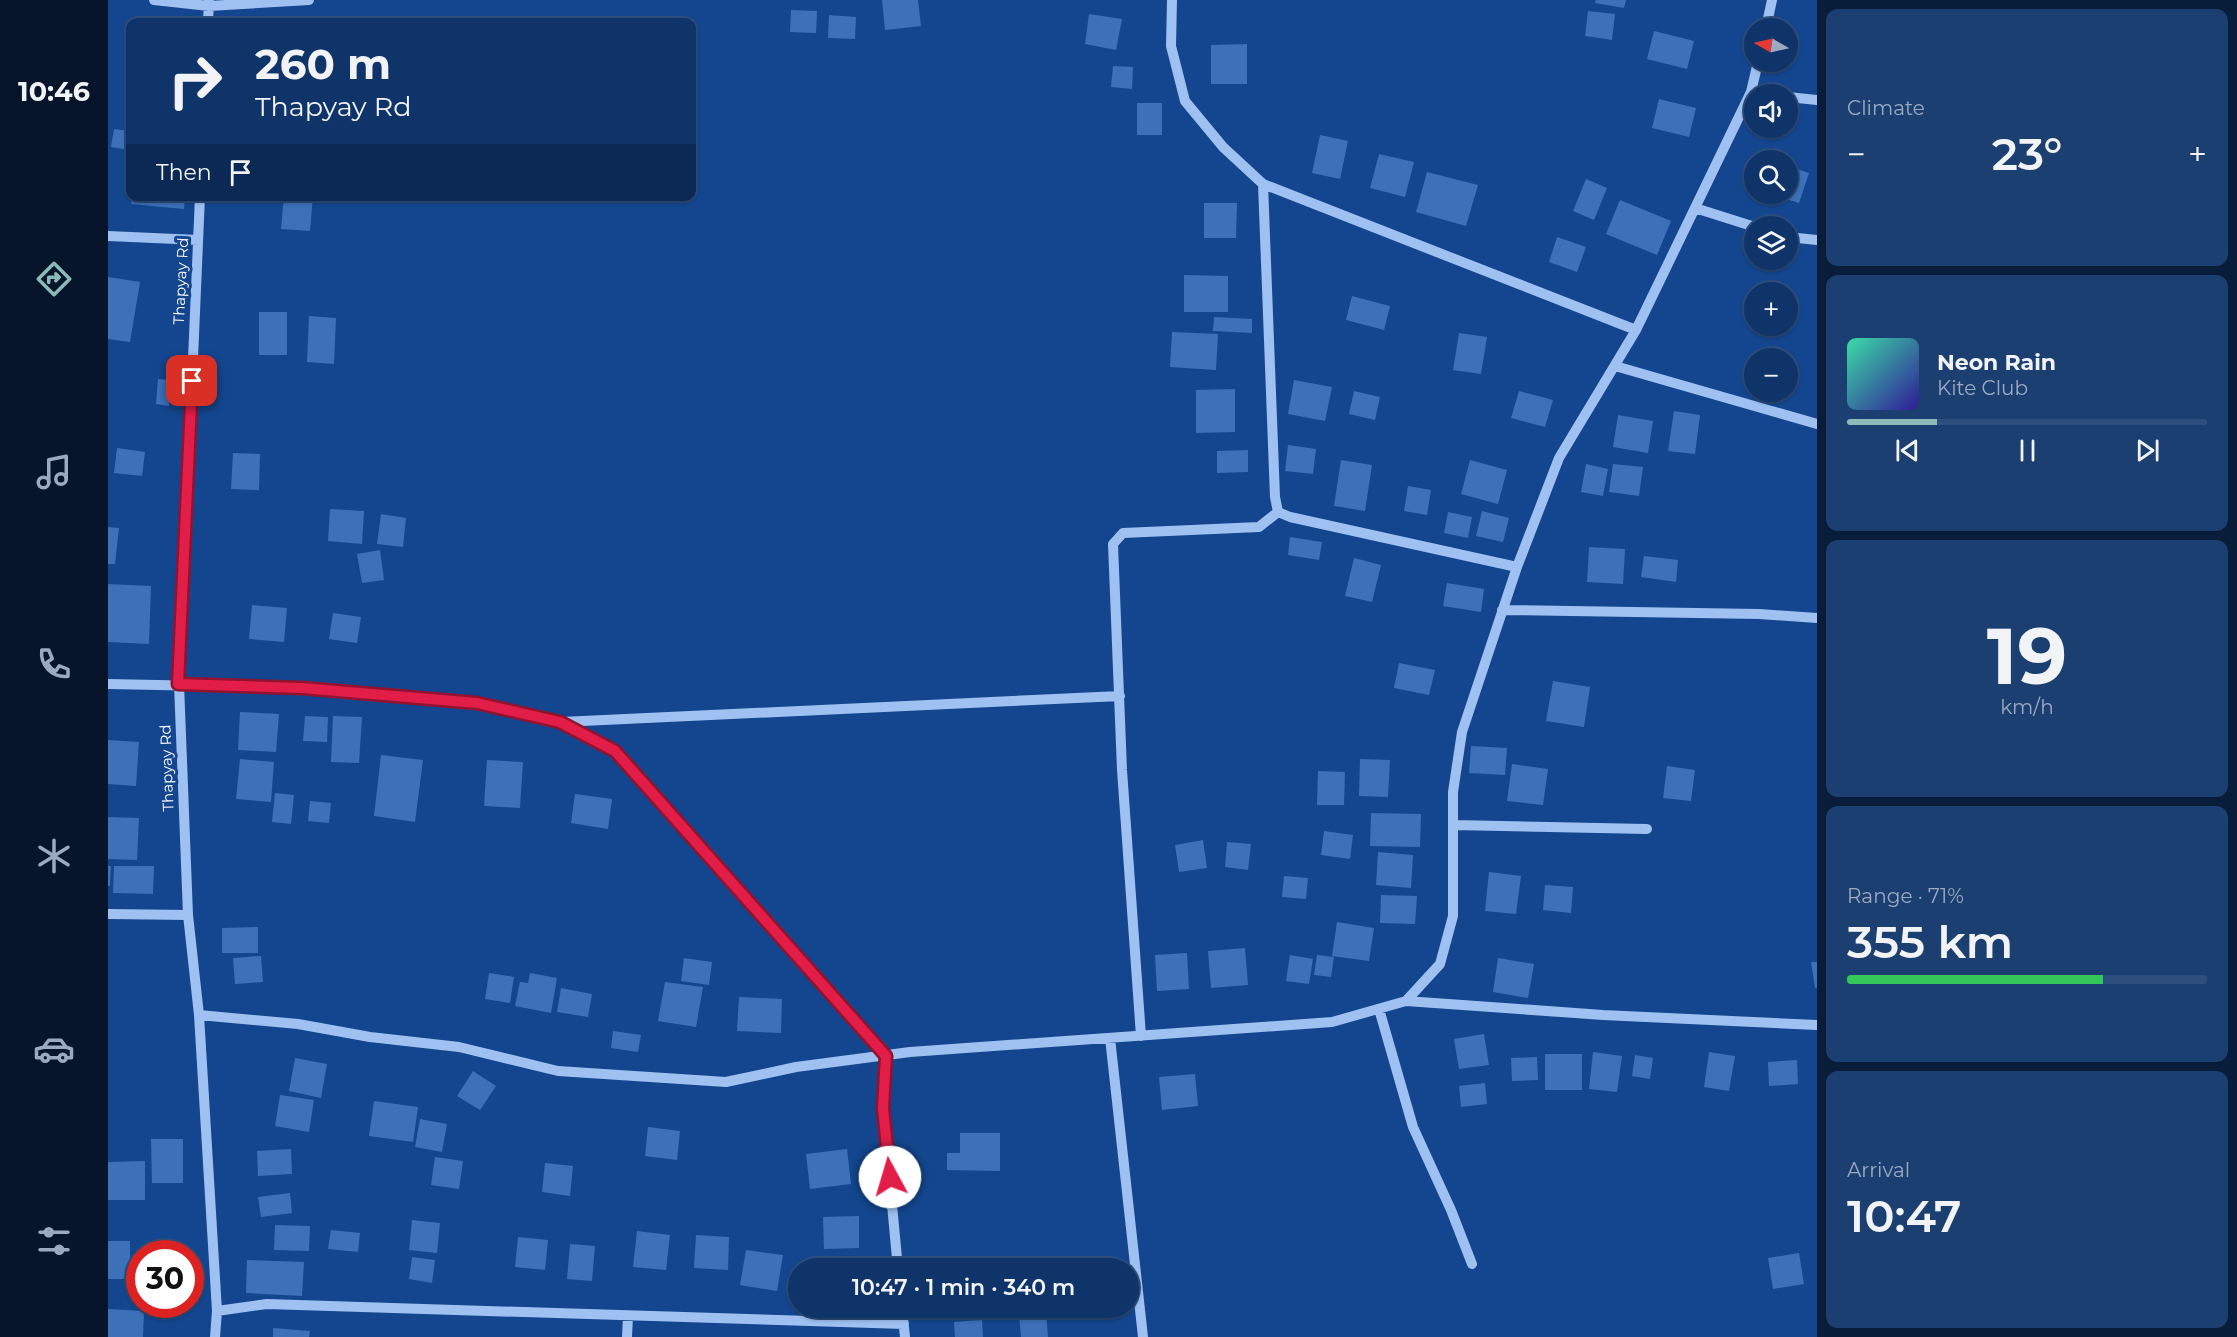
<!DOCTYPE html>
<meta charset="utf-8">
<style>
body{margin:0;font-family:Montserrat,sans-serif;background:#1c3f72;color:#f1f3f6;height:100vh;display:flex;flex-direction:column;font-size:22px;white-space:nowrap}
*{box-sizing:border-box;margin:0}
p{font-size:20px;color:#9baac1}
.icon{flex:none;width:33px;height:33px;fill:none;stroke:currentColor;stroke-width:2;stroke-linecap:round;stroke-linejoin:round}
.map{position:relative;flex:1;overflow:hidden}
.details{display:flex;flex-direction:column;gap:9px;padding:9px;background:#081d3a;width:420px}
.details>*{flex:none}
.top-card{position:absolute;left:18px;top:18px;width:570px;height:183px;border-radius:12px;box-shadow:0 2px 4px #0004,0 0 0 2px #2e4f7e;background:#0e346a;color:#f1f3f6;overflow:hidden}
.needle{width:39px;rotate:279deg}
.tools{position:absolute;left:1636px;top:18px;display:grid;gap:12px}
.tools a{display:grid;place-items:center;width:54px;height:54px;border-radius:50%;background:#0e346a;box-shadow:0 2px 4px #0004,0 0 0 2px #2e4f7e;font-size:30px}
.speed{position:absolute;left:18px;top:1240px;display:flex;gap:12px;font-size:30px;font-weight:700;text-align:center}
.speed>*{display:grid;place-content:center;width:78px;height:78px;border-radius:50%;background:#0e346a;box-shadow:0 2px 4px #0004,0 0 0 2px #2e4f7e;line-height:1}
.speed .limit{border:9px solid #d22;background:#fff;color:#111}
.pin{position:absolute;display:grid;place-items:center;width:51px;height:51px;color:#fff;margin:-26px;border-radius:12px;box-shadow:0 3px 9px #0006}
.me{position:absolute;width:66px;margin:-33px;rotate:354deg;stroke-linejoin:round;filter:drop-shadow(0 0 4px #0008)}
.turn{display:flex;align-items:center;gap:21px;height:126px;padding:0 30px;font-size:27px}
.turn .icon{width:78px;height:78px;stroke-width:2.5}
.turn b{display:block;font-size:42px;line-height:51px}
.then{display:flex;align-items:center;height:57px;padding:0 30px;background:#0003;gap:12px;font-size:22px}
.big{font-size:45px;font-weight:600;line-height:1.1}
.details .widget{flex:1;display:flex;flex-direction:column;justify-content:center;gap:9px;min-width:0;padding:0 21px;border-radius:12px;background:#1c3f72}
.details .dial{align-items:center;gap:0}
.dial b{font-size:78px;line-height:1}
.song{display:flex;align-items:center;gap:18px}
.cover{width:72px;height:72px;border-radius:9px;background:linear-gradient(135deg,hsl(160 70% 55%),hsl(250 70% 35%))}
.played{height:6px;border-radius:3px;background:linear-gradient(90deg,#8bbbb9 25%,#2e4f7e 25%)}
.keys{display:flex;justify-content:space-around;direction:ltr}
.heat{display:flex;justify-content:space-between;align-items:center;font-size:33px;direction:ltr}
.charge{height:9px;border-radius:4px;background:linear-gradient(90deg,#34c759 71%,#2e4f7e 0)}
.trip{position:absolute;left:680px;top:1258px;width:351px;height:60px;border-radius:30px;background:#0e346a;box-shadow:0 2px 4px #0004,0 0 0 2px #2e4f7e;font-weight:600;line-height:60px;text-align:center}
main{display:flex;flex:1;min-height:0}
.dock{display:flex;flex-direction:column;width:108px;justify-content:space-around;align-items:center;background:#06152a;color:#9baac1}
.dock .icon{width:42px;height:42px}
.dock .on{color:#8bbbb9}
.dock b{font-size:27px;color:#f1f3f6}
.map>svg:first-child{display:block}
.building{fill:#3c70b8}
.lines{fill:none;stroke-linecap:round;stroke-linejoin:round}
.minor{stroke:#9ec1f1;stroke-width:10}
.route-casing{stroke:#92132f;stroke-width:15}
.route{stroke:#e11d48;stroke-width:10}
.labels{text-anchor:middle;stroke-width:6;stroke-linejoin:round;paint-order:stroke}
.street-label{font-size:15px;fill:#fff;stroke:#13468e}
</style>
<main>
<nav class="dock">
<b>10:46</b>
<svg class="icon on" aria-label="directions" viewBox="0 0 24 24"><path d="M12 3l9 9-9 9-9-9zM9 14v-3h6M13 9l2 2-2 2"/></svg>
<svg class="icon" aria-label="music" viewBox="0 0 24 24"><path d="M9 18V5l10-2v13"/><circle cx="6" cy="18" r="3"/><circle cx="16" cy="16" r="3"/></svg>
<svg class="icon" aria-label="phone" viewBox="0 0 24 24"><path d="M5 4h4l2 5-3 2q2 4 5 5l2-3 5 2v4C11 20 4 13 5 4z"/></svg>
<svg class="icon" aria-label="climate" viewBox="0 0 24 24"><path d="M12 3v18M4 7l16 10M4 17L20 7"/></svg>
<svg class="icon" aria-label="car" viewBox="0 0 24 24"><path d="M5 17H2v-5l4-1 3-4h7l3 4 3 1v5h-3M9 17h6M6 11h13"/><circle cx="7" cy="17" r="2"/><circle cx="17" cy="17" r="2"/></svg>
<svg class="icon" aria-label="filters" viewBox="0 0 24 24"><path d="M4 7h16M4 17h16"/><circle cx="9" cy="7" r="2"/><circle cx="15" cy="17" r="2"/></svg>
</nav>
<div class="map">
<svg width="1709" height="1337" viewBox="0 0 1709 1337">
<rect width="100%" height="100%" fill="#13468e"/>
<path class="building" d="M 774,0 L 810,0 L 813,26 L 777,30 Z
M 1488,0 L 1518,0 L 1516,8 L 1487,3 Z
M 683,10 L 709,11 L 708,33 L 682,32 Z
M 1480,11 L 1507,14 L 1504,40 L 1477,36 Z
M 981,14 L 1014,19 L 1008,50 L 977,44 Z
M 721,15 L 748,17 L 747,39 L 720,38 Z
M 382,19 L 382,22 L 366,22 L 366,21 Z
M 1546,31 L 1586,41 L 1579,69 L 1539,59 Z
M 1139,44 L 1139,84 L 1103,84 L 1103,45 Z
M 1005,66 L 1025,67 L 1024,89 L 1003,87 Z
M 1551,99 L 1588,108 L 1581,137 L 1544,128 Z
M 1029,103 L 1054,103 L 1054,135 L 1029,135 Z
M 6,129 L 22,131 L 22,150 L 3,147 Z
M 1212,135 L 1240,141 L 1232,179 L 1204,173 Z
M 1271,154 L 1306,162 L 1297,197 L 1262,188 Z
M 1680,166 L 1701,173 L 1691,203 L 1662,194 L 1680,194 Z
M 1319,172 L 1370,185 L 1358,226 L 1308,212 Z
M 1478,179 L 1499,188 L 1486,220 L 1465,211 Z
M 24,196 L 77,196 L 76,209 L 23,204 Z
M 123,196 L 149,196 L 149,201 L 123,200 Z
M 176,196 L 205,196 L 202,231 L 173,229 Z
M 1512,200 L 1563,221 L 1549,255 L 1498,234 Z
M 1096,203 L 1129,203 L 1128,238 L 1096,238 Z
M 1449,237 L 1478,247 L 1469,272 L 1441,262 Z
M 1076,275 L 1120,276 L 1120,312 L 1076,312 Z
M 0,277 L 32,282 L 22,342 L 0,339 Z
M 1244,296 L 1282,306 L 1276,330 L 1238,320 Z
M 151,312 L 179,312 L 179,355 L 151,355 Z
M 201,316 L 228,318 L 226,364 L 199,362 Z
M 1106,317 L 1144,319 L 1144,333 L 1105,331 Z
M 1064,332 L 1110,334 L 1108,370 L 1062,367 Z
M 1351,333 L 1379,337 L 1373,374 L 1345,370 Z
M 50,379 L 63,380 L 61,406 L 48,404 Z
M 1186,380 L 1224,387 L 1217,421 L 1180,414 Z
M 1127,389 L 1127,432 L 1088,433 L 1088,390 Z
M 1246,391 L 1272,397 L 1267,420 L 1241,414 Z
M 1411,391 L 1445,400 L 1437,427 L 1403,418 Z
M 1566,411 L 1592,415 L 1587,454 L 1560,451 Z
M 1510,415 L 1545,421 L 1540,453 L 1505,447 Z
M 1180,445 L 1208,449 L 1205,474 L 1177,471 Z
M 9,448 L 37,452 L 34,476 L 6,473 Z
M 1140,450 L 1140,472 L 1109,473 L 1109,451 Z
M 125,453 L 152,454 L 151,490 L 123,489 Z
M 1233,460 L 1264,465 L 1257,511 L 1226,506 Z
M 1362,460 L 1399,470 L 1390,504 L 1353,494 Z
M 1478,464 L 1500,469 L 1495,496 L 1473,492 Z
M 1505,464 L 1535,467 L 1531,496 L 1501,492 Z
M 1300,486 L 1323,490 L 1319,515 L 1296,511 Z
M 222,509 L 256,511 L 254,544 L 220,541 Z
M 1374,511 L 1401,518 L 1395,542 L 1368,536 Z
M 1340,512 L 1364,517 L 1360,538 L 1336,533 Z
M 273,514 L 298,518 L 295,547 L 269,544 Z
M 0,527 L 11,528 L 7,564 L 0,564 Z
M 1182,537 L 1214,542 L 1211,560 L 1180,555 Z
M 1481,547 L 1517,549 L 1515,584 L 1479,582 Z
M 272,550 L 276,580 L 254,583 L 249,554 Z
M 1536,556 L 1570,560 L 1568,582 L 1533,577 Z
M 1246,558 L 1273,565 L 1264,602 L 1237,596 Z
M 1339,583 L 1376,589 L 1373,612 L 1335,606 Z
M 0,584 L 43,586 L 41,644 L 0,642 Z
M 144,605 L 179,608 L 176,642 L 141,639 Z
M 225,613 L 253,617 L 249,643 L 221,639 Z
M 1291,663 L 1327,670 L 1321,695 L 1286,688 Z
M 1445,681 L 1482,687 L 1476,727 L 1438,721 Z
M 132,712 L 171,714 L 168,752 L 130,750 Z
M 197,716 L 220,717 L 219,742 L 195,741 Z
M 225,716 L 254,717 L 251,763 L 223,762 Z
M 0,740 L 31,742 L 28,786 L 0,784 Z
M 1363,746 L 1399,748 L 1397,775 L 1361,773 Z
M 273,755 L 315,760 L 307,822 L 266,816 Z
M 132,759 L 166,762 L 163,802 L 128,799 Z
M 1252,759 L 1282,760 L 1280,797 L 1251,796 Z
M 379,760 L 415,762 L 412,808 L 376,806 Z
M 1404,764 L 1440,769 L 1435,805 L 1399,801 Z
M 1559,766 L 1587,770 L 1583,801 L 1555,798 Z
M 1210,771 L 1237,772 L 1236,805 L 1209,805 Z
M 167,793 L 186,795 L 183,824 L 164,822 Z
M 467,794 L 504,799 L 500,829 L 463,823 Z
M 202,801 L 223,803 L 221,823 L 200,821 Z
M 1263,813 L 1313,814 L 1312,847 L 1262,846 Z
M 0,817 L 31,818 L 29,860 L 0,859 Z
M 1216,831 L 1245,835 L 1242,859 L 1213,855 Z
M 1095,840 L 1099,868 L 1071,872 L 1067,845 Z
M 1119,842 L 1143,844 L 1140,870 L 1117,867 Z
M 1270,852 L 1305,855 L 1303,888 L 1268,885 Z
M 0,866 L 3,866 L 2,886 L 0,886 Z
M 6,866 L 46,866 L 45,894 L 5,893 Z
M 1381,872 L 1413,876 L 1408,914 L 1377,911 Z
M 1176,876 L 1200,878 L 1198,899 L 1174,897 Z
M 1437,885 L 1465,887 L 1463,913 L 1435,910 Z
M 1273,895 L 1309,896 L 1307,924 L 1272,923 Z
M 1229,922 L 1266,928 L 1261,961 L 1224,956 Z
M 150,927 L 150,953 L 114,953 L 114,928 Z
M 1137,948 L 1140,985 L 1103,988 L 1100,951 Z
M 1079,953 L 1081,989 L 1049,991 L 1047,955 Z
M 1182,955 L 1205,959 L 1201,984 L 1178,981 Z
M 1209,955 L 1226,957 L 1223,977 L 1206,975 Z
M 153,956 L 155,982 L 127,984 L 125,958 Z
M 576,958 L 604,962 L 601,985 L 573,981 Z
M 1390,958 L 1426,964 L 1420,998 L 1385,992 Z
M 1703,962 L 1709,962 L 1709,988 L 1707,988 Z
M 381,973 L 406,977 L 402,1003 L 377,999 Z
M 422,973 L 449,978 L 443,1013 L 407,1006 L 412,982 L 420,983 Z
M 557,982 L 595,987 L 588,1027 L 550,1021 Z
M 453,988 L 484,994 L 480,1017 L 449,1012 Z
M 631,997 L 674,999 L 673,1033 L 629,1031 Z
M 505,1031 L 533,1035 L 530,1052 L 503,1048 Z
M 1376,1034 L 1381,1065 L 1351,1069 L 1346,1039 Z
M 1485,1052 L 1514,1056 L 1509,1092 L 1481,1089 Z
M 1601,1052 L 1627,1056 L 1621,1091 L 1596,1087 Z
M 1437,1054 L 1474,1054 L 1474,1090 L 1437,1090 Z
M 1527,1055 L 1545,1058 L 1542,1079 L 1524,1076 Z
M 1429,1057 L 1430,1080 L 1404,1081 L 1403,1058 Z
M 187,1058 L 219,1064 L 213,1098 L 181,1091 Z
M 1689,1060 L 1690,1084 L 1661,1086 L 1660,1062 Z
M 365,1071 L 388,1086 L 372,1110 L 349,1096 Z
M 1087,1074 L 1090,1106 L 1054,1110 L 1051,1077 Z
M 1377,1083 L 1379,1104 L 1353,1107 L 1351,1086 Z
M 172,1095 L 206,1100 L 201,1132 L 167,1126 Z
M 266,1101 L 310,1107 L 305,1142 L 261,1136 Z
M 312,1119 L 339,1124 L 334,1152 L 307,1147 Z
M 540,1127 L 572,1131 L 569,1160 L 537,1156 Z
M 852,1133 L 892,1133 L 892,1171 L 839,1170 L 839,1153 L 852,1153 Z
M 43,1139 L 75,1139 L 75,1183 L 44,1183 Z
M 183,1149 L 184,1174 L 150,1176 L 149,1151 Z
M 739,1149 L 743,1184 L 702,1189 L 698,1154 Z
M 327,1157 L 355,1161 L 351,1189 L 323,1185 Z
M 37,1161 L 37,1200 L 0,1200 L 0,1162 Z
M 437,1163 L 465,1166 L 462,1196 L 434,1192 Z
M 182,1193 L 184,1213 L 153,1217 L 150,1197 Z
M 751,1216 L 751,1248 L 716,1249 L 715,1217 Z
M 304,1220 L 332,1223 L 329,1253 L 301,1250 Z
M 167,1225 L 202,1226 L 201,1251 L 166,1250 Z
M 223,1230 L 252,1233 L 250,1252 L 220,1249 Z
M 529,1231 L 562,1235 L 558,1270 L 525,1267 Z
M 588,1235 L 621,1237 L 620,1270 L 586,1268 Z
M 410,1237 L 440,1240 L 437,1270 L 407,1267 Z
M 0,1241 L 22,1241 L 22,1279 L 0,1279 Z
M 462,1244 L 487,1246 L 484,1281 L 459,1279 Z
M 638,1250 L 675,1255 L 669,1291 L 632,1285 Z
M 1691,1253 L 1696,1284 L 1665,1289 L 1660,1258 Z
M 304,1257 L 327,1260 L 324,1283 L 301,1279 Z
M 139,1260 L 196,1262 L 194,1296 L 138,1293 Z
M 0,1309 L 36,1311 L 35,1337 L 0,1337 Z
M 938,1313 L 940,1337 L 913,1337 L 911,1315 Z
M 874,1320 L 875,1337 L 847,1337 L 846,1322 Z
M 165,1328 L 202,1331 L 201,1337 L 165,1337 Z"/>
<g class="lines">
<path class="minor" d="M 46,0 L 101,6 L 201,0
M 1064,0 L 1063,46 L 1077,101 L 1115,147 L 1155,184 L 1528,330
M 100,22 L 101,2
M 1658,28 L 1664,0
M 1643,92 L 1664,94
M 1680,97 L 1709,100
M 1155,184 L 1167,497 L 1170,512
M 92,196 L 71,684 L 80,915 L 91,1015 L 109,1311 L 107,1337
M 1587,208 L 1647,227
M 0,236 L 90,240
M 1680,237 L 1709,240
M 1507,366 L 1709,424
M 1170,512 L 1182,517 L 1409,567
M 1394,610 L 1651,614 L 1709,618
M 0,684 L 194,688 L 369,703 L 452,722 L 507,751 L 778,1056 L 775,1108 L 790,1269
M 453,722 L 1012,696
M 1345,825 L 1539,829
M 0,914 L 80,915
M 1298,1001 L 1495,1015 L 1709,1025
M 1271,1009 L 1305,1127 L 1343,1210 L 1364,1264
M 91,1015 L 190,1024 L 262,1037 L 351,1047 L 450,1071 L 618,1082 L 688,1067 L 802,1052 L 1224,1022 L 1298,1001 L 1332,964 L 1345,916 L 1345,792 L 1354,732 L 1409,567 L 1451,458 L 1528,330 L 1643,92 L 1650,62
M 1033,1036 L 1014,770 L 1005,544 L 1015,533 L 1151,527 L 1170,512
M 1002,1038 L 1035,1337
M 794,1308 L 797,1337
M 109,1311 L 159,1304 L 796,1324
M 519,1337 L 520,1316"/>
</g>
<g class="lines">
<g class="route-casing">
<path id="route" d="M 84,381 L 70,684 L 194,688 L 369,703 L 452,722 L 507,751 L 778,1056 L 775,1108 L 782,1177"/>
</g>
<use href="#route" class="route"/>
</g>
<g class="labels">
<g class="street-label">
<text transform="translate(73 281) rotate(-87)" y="5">Thapyay Rd</text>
<text transform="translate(59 768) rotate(-92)" y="5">Thapyay Rd</text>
</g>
</g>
</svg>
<div class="tools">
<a><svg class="needle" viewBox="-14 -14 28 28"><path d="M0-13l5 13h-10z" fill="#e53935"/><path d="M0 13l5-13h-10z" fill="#9baac1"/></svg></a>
<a><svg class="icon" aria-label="sound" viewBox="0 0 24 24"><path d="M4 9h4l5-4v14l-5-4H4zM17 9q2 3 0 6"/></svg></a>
<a><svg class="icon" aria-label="search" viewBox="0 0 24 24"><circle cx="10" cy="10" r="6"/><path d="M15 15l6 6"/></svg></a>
<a><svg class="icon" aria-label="layers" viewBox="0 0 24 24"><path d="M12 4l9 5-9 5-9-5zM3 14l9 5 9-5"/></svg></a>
<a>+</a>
<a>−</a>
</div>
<div class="speed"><div class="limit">30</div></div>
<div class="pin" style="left:84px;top:381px;background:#d93025"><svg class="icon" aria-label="arrive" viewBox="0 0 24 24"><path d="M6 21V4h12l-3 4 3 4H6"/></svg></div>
<svg class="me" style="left:782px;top:1177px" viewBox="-20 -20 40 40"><circle r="19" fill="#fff"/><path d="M0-13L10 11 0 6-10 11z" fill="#e11d48"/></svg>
<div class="trip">10:47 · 1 min · 340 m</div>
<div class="top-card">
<div class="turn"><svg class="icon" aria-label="right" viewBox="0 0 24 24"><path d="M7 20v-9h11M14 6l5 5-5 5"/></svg><div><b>260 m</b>Thapyay Rd</div></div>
<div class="then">Then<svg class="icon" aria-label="arrive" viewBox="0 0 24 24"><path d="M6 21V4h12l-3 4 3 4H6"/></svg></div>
</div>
</div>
<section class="details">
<div class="widget"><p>Climate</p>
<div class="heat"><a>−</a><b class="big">23°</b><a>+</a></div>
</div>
<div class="widget">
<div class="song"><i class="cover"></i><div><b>Neon Rain</b><p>Kite Club</p></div></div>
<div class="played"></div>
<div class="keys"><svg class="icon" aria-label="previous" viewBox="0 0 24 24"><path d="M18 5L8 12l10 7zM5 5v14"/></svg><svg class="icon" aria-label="pause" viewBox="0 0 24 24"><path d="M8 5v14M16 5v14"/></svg><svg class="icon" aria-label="next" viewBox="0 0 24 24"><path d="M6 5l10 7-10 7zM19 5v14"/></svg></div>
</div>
<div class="widget dial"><b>19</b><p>km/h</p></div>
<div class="widget"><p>Range · 71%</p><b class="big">355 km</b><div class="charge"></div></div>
<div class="widget"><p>Arrival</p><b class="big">10:47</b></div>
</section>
</main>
